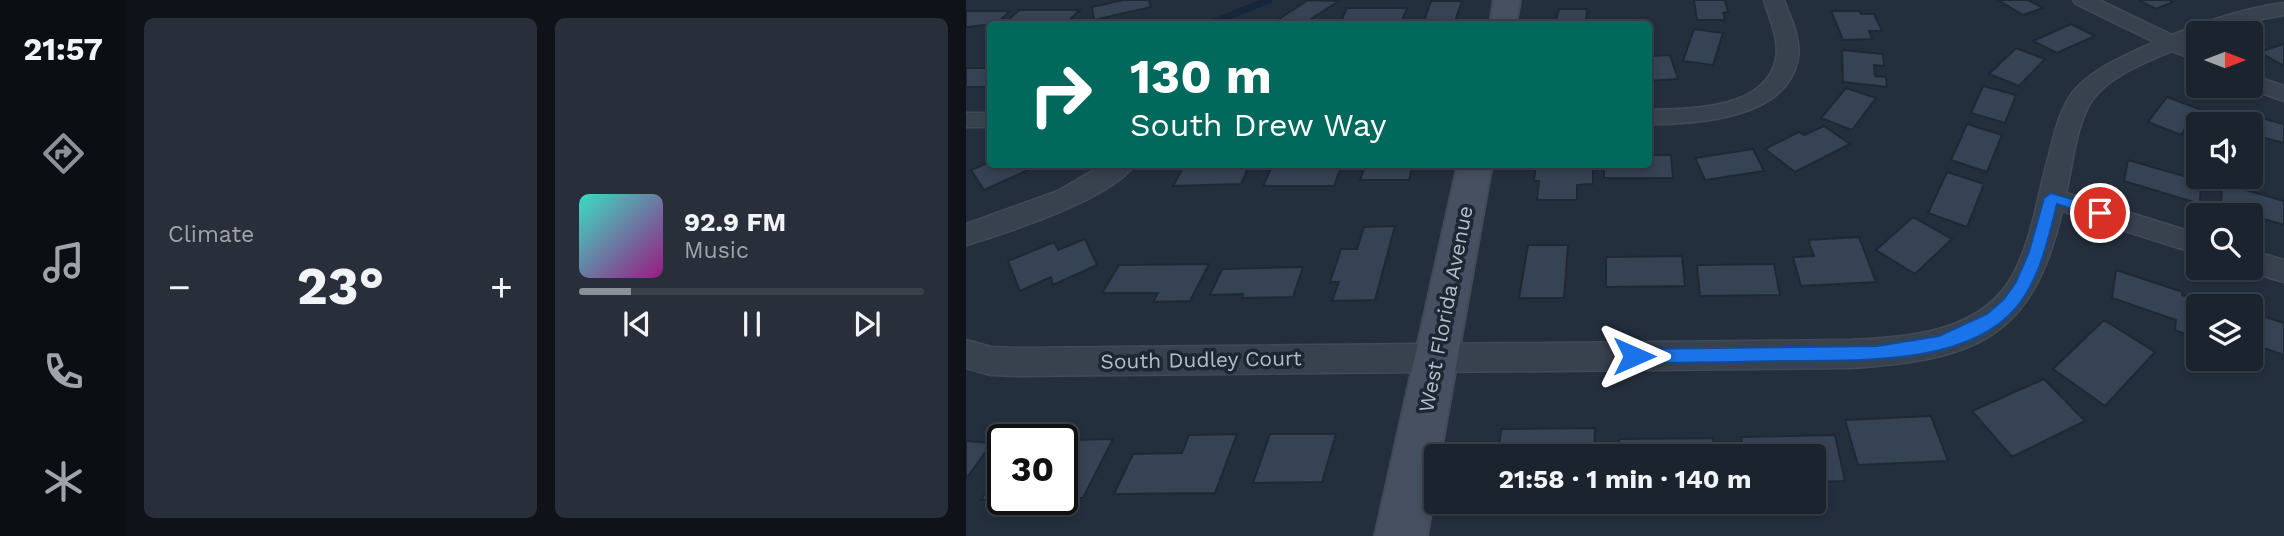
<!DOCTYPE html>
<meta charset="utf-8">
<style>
body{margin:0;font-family:"Work Sans",sans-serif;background:#282f3a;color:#f1f3f6;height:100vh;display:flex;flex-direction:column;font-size:26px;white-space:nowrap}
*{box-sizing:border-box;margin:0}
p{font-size:23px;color:#a0a4aa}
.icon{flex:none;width:38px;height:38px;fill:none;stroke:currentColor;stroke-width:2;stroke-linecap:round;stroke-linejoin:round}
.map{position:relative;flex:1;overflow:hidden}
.side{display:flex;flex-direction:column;gap:18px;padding:18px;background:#0f1319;width:840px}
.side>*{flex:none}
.banner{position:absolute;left:21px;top:21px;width:665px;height:147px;border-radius:7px;box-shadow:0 4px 10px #0003,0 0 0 2px #39404a;background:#00695c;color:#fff;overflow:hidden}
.needle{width:46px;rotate:90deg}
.fabs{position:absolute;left:1220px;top:21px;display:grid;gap:14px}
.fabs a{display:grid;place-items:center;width:77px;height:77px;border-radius:7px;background:#1b232e;box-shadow:0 4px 10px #0003,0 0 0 2px #39404a;font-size:35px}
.speed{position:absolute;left:21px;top:424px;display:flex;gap:14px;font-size:35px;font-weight:700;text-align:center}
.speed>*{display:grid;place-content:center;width:91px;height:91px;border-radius:50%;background:#1b232e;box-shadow:0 4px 10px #0003,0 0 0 2px #39404a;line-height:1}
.speed .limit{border:4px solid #111;border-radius:10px;background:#fff;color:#111}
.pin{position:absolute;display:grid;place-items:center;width:60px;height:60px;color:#fff;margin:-30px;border:4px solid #fff;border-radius:50%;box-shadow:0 2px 7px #0007}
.me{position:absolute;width:77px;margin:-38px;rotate:90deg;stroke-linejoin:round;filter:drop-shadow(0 0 5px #0008)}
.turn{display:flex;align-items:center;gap:24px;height:147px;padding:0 28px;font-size:32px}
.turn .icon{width:91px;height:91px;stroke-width:2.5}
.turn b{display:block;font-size:49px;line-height:60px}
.big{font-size:52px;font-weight:700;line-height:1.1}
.side .card{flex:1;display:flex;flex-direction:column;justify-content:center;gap:10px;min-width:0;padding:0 24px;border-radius:10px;background:#282f3a}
.song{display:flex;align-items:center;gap:21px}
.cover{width:84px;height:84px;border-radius:10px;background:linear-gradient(135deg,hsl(170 70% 55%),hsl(310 70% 35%))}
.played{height:7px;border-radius:4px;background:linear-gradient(90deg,#8c9099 15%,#39404a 15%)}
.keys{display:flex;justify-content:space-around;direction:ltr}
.heat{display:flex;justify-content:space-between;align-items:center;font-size:38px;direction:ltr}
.side .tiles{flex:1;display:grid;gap:18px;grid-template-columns:repeat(2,1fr)}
.trip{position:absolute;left:458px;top:444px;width:402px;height:70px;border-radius:7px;background:#1b232e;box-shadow:0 4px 10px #0003,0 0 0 2px #39404a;font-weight:700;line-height:70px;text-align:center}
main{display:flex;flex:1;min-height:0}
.menu{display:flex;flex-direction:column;width:126px;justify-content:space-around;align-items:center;background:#0b0e12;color:#a0a4aa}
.menu .icon{width:49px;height:49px}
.menu .current{color:#8c9099}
.menu b{font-size:32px;color:#f1f3f6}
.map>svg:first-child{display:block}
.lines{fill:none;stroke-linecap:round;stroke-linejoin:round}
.stream{stroke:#17263c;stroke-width:7}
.building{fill:#364354;stroke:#1f2835;stroke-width:2}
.street-casing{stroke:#414a57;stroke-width:3}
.secondary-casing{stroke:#414a57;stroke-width:4}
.street{fill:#38414e;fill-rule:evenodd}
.secondary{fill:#465061;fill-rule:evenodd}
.route{fill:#1a73e8;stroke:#114b97;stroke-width:2}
.labels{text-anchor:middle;stroke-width:7;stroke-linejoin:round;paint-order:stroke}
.street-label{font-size:21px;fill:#b4bcc9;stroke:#1d2633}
</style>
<main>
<nav class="menu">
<b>21:57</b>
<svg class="icon current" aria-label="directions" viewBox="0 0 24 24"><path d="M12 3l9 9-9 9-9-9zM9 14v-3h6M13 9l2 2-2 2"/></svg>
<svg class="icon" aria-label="music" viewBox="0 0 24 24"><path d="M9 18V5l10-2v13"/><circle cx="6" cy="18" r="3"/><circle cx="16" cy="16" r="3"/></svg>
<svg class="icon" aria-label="phone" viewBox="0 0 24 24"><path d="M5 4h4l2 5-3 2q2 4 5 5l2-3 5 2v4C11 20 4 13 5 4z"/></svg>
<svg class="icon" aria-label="climate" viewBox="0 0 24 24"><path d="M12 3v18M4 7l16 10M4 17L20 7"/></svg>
</nav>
<section class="side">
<div class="tiles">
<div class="card"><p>Climate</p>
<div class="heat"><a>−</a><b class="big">23°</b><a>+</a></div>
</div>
<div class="card">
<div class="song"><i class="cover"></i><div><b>92.9 FM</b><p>Music</p></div></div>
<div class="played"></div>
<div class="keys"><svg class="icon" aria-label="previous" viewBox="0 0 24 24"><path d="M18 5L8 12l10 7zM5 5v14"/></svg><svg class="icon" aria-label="pause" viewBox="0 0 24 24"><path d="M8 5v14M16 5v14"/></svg><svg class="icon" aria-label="next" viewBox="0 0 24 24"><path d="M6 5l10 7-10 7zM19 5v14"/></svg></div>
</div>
</div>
</section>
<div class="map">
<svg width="1318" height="536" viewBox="0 0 1318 536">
<rect width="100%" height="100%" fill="#242f3e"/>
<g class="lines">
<path class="stream" d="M 243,24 L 303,0"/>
</g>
<path class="building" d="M 157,0 L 183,0 L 185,7 L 128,20 L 126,7 Z
M 342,0 L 373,1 L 337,24 L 310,21 Z
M 728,0 L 759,0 L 762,12 L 757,13 L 759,20 L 731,20 Z
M 1032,0 L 1062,0 L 1077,8 L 1057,15 Z
M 1172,0 L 1203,0 L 1207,2 L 1190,9 Z
M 465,1 L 496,1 L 488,24 L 457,24 Z
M 381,8 L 441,8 L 435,23 L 374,23 Z
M 593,9 L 621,9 L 620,24 L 589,24 Z
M 53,10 L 114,10 L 99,24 L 38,24 Z
M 0,11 L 44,11 L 30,24 L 0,27 Z
M 865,11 L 893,11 L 895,14 L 908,14 L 916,31 L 903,31 L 906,39 L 877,40 Z
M 1105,24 L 1129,36 L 1091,53 L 1067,41 Z
M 728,29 L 757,33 L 747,65 L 717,61 Z
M 1318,44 L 1318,66 L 1293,52 Z
M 1050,48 L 1079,59 L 1053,86 L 1023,74 Z
M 876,50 L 917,54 L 918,66 L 908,65 L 909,76 L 920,77 L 921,87 L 877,82 Z
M 704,55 L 712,79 L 682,81 L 682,63 L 685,63 L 683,56 Z
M 0,68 L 24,68 L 24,87 L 0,87 Z
M 1017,86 L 1050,95 L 1039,123 L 1005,113 Z
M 880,88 L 910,98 L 886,130 L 855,118 Z
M 1201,97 L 1233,109 L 1215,135 L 1182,122 Z
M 1283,115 L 1318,124 L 1318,143 L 1284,134 Z
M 1001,124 L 1036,135 L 1021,172 L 985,160 Z
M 858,126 L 884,144 L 829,172 L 799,149 L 833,132 L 838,135 Z
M 787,149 L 798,171 L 739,180 L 729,158 Z
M 682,155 L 705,155 L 707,178 L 638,178 L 638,164 L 682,164 Z
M 1162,160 L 1235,181 L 1234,204 L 1158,181 Z
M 24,162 L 24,164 L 67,164 L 69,167 L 18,190 L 5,170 Z
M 219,164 L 284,164 L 275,184 L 207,186 Z
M 307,164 L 376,164 L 368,186 L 297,186 Z
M 400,164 L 447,164 L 443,180 L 394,180 Z
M 570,164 L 627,164 L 627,184 L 611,185 L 611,200 L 571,200 L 573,181 L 568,181 Z
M 981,172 L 1018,184 L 1001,227 L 962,213 Z
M 1256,183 L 1318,201 L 1318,225 L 1255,206 Z
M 947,217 L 986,239 L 949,274 L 910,250 Z
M 429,226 L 409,300 L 366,301 L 373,282 L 364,282 L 375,249 L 391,249 L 398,227 Z
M 893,237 L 910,282 L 835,286 L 827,257 L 848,256 L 842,240 Z
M 119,239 L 131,265 L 87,285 L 85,277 L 54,291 L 42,261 L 88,242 L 92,250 Z
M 562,245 L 602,245 L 598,298 L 553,298 Z
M 716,256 L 719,286 L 640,287 L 640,257 Z
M 243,264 L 224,301 L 187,302 L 192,293 L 136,293 L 153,265 Z
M 808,264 L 814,295 L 734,296 L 731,265 Z
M 337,267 L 327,297 L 276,298 L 277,294 L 244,295 L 256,269 Z
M 1150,270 L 1217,292 L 1216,295 L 1250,306 L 1232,306 L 1232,339 L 1209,330 L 1210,320 L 1146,298 Z
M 1288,313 L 1318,323 L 1318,355 L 1289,345 Z
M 1138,320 L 1189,352 L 1139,406 L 1087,369 Z
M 1078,379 L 1119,421 L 1046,457 L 1006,411 Z
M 965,416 L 982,461 L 892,465 L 879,420 Z
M 629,428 L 628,457 L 532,457 L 535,429 Z
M 271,434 L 249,493 L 148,494 L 167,454 L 216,453 L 223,435 Z
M 304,434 L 370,434 L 356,482 L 287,483 Z
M 869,435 L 879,481 L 849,482 L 849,457 L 778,457 L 775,437 Z
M 747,438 L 749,457 L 653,457 L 653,439 Z
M 147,439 L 117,498 L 96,498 L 96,445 L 99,440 Z
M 0,441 L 26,443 L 0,479 Z
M 37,464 L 37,499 L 81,499 L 15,500 Z"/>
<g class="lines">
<g class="street-casing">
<path id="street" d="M 798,0 L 818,0 C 824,17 835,38 832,57 C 823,119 731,124 682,124 L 682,110 C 723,109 799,110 810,59 C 814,40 803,18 798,0 Z
M 1107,0 L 1133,0 L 1206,35 C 1243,20 1279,8 1318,3 L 1318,15 L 1280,22 L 1247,33 L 1232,33 L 1232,39 L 1224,43 L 1230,49 L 1227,54 L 1219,56 L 1206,51 C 1180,62 1144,76 1127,99 C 1111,119 1106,168 1100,193 L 1232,234 L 1232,254 L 1096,211 C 1067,340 1007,360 884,368 L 52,376 L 25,375 L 0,368 L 0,340 L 25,347 L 52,348 L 884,340 C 943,337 1017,333 1048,273 C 1065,240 1071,201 1080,166 C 1087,142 1091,113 1107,92 C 1126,68 1161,55 1188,42 L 1110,4 Z
M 1284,74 L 1318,86 L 1318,101 L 1276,86 L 1284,86 Z
M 0,113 L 24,113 L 24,127 L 0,127 Z
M 138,164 L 169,164 C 146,199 40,233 0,245 L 0,224 L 92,191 Z
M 1284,250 L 1318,260 L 1318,282 L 1274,269 L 1284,268 Z"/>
</g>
<g class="secondary-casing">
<path id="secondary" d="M 528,0 L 554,0 L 550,24 L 524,24 Z
M 492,164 L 526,164 L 474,457 L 471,457 L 471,478 L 461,536 L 409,536 Z"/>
</g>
<use href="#street" class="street"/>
<use href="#secondary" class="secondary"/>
</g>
<path class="route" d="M 1085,193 L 1139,209 L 1141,213 L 1134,218 L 1091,204 C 1082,240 1074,279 1050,308 C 999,368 884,360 812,361 C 764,362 716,363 668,363 L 662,361 L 660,356 L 662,351 L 668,349 L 911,346 L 973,336 L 1021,314 L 1038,299 L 1050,282 L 1063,252 L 1078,198 Z"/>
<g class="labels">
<g class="street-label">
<text transform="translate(480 309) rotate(-79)" y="7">West Florida Avenue</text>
<text transform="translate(235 360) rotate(-1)" y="7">South Dudley Court</text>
</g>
</g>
</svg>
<div class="fabs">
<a><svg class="needle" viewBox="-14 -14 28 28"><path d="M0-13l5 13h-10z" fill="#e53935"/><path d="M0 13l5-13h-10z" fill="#a0a4aa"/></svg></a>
<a><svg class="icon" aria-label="sound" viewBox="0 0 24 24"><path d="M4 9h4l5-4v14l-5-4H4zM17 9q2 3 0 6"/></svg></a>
<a><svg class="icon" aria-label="search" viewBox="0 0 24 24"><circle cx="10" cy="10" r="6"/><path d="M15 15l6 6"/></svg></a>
<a><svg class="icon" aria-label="layers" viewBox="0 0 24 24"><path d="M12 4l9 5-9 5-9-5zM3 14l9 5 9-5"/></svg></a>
</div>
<div class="speed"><div class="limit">30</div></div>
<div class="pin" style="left:1134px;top:213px;background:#d93025"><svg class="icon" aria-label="arrive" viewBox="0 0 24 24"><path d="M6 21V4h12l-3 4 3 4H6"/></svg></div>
<svg class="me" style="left:668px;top:356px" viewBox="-20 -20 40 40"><path d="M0-17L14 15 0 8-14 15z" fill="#1a73e8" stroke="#fff" stroke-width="4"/></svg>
<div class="trip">21:58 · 1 min · 140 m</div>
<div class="banner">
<div class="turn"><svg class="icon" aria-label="right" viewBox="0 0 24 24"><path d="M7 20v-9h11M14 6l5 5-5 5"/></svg><div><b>130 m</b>South Drew Way</div></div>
</div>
</div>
</main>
